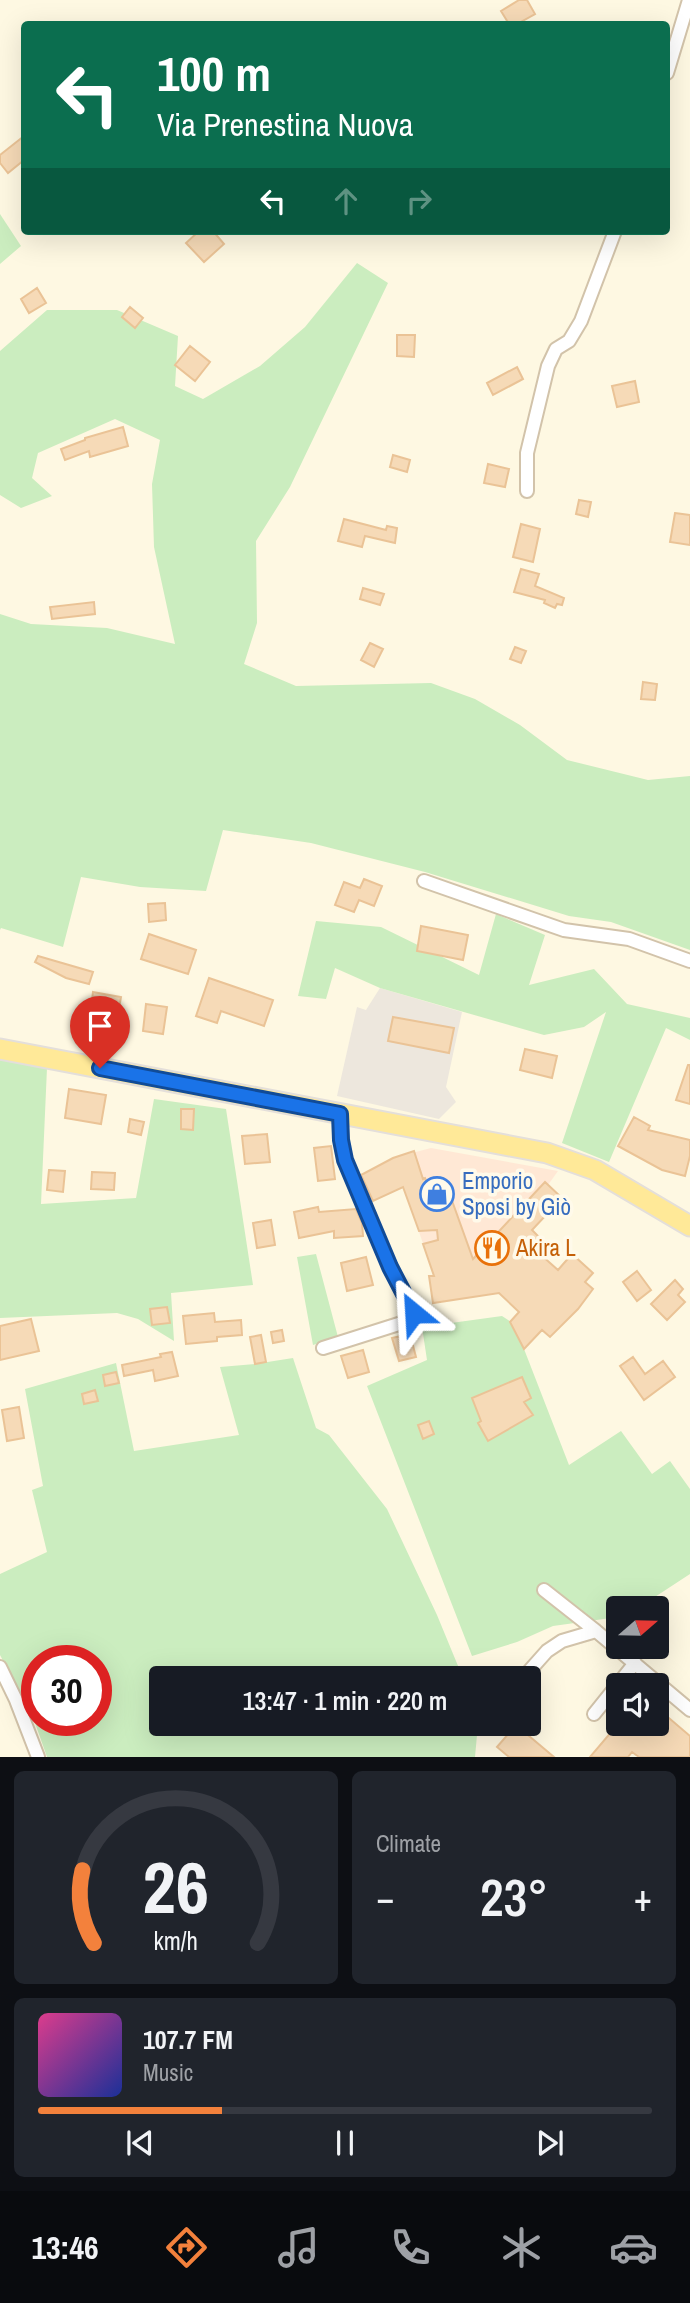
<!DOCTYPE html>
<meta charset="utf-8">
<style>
body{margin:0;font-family:"Archivo Narrow",sans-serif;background:#20242c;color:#f1f3f6;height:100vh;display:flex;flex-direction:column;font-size:26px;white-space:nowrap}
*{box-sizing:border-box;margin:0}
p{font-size:23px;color:#9ea1a6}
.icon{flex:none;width:38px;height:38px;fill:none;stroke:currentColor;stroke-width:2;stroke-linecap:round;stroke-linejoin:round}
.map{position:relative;height:1757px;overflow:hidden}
.details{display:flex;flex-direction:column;gap:14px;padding:14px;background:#0d0f14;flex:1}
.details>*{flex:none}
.top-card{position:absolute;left:21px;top:21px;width:649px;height:214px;border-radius:7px;box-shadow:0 7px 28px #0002;background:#0b6e4f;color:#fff;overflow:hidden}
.needle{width:46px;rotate:70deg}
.controls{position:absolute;left:606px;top:1596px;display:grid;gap:14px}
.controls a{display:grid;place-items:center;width:63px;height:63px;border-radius:7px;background:#171b24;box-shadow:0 7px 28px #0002;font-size:35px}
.speed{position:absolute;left:21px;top:1645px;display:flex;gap:14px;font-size:35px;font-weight:700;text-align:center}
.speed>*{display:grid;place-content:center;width:91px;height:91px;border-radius:50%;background:#171b24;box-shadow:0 7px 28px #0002;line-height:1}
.speed .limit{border:10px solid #d22;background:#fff;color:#111}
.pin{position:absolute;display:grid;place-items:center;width:60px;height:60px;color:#fff;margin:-72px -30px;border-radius:50% 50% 50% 0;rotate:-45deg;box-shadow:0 0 7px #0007}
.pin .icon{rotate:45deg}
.me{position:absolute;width:77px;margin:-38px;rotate:333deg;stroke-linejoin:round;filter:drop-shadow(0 0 5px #0008)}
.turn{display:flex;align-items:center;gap:24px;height:147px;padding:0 21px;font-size:32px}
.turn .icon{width:91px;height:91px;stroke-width:2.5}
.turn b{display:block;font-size:49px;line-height:60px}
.lanes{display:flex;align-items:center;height:66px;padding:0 21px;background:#0003;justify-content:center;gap:35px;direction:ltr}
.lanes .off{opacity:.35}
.big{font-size:52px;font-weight:600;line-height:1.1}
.details .tile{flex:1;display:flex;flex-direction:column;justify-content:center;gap:10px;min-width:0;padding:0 24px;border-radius:10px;background:#20242c}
.details .dial{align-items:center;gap:0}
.dial svg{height:182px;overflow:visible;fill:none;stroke:#363941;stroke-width:7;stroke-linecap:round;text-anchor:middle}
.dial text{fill:#f1f3f6;stroke:none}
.song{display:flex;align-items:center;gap:21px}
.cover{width:84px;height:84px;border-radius:10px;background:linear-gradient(135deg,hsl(330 70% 55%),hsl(230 70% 35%))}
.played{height:7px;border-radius:4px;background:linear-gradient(90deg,#f3813c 30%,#363941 30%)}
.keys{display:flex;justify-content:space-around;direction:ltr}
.heat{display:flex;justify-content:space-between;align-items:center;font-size:38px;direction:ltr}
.details .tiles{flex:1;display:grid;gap:14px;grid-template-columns:1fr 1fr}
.tile:last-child{grid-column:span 2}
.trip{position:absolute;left:149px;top:1666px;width:392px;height:70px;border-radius:7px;background:#171b24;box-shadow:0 7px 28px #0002;font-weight:600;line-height:70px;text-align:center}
.tabs{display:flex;height:112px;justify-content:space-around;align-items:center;background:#090b0e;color:#9ea1a6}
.tabs .icon{width:49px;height:49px}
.tabs .current{color:#f3813c}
.tabs b{font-size:32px;color:#f1f3f6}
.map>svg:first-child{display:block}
.commercial{fill:#ffe8d5}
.industrial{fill:#ede7dd}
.green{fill:#cbedbf;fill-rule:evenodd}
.building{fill:#f6dab7;stroke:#eac396;stroke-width:2}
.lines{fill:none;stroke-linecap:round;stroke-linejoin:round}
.street-casing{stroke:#d2c3aa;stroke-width:16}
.primary-casing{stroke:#e4dfda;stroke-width:23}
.street{stroke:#fff;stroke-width:12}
.primary{stroke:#ffe998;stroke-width:19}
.route-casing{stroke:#114b97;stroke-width:18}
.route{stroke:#1a73e8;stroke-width:12}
.labels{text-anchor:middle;stroke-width:7;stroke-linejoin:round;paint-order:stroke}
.shop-label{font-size:23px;fill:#366cbe;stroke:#fffaea;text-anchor:start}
.food-label{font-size:23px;fill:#c56008;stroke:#fffaea;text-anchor:start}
</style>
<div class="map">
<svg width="690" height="1757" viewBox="0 0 690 1757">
<rect width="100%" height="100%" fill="#fef8e2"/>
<path class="commercial" d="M 431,1148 L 558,1171 L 548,1185 L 562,1198 L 533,1230 L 540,1238 L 502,1279 L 432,1269 L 393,1158 Z"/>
<path class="industrial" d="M 380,988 L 462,1012 L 446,1087 L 456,1102 L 439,1119 L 337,1096 L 357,1007 L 366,1010 Z"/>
<path class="green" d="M 0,214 L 21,246 L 0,264 Z
M 357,263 L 388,283 L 290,487 L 256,541 L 257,623 L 244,664 L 296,686 L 431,683 L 475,699 L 520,725 L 567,760 L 648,780 L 690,776 L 690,950 L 611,922 L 569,916 L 425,872 L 311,843 L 223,830 L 206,891 L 140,887 L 81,877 L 63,947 L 1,928 L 0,930 L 0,614 L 31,624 L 107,628 L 175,644 L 154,547 L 152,484 L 160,440 L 115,419 L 38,453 L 32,478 L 52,496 L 21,508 L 0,495 L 0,351 L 47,310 L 117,310 L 178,336 L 175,386 L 203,399 L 260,366 L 305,327 Z
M 496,914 L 545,935 L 529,985 L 594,969 L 627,1004 L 690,1018 L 690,1040 L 666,1028 L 609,1162 L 562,1143 L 606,1012 L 584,1027 L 544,1035 L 380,988 L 335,968 L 326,999 L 298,996 L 316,921 L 381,927 L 479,975 Z
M 0,1060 L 47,1068 L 41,1204 L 136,1198 L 154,1099 L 226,1109 L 253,1285 L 171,1293 L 174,1341 L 138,1319 L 117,1313 L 0,1318 Z
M 316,1254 L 338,1337 L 313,1345 L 297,1257 Z
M 502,1316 L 511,1322 L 524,1349 L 569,1465 L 621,1431 L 652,1474 L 670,1461 L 690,1489 L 690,1574 L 638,1608 L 618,1608 L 618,1617 L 553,1626 L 517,1642 L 472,1656 L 367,1386 L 427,1360 L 422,1327 Z
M 293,1358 L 316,1428 L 329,1435 L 387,1509 L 437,1615 L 463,1678 L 161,1678 L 161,1724 L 478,1724 L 475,1757 L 47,1757 L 34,1720 L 0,1655 L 0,1574 L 47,1552 L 32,1490 L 43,1486 L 25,1389 L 116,1363 L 134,1451 L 239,1435 L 220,1367 L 255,1364 ZM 37,1661 L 96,1661 L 96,1720 L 37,1720 Z"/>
<path class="building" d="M 519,0 L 527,0 L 535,14 L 517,24 L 509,24 L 501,11 Z
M 24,136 L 24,160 L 8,173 L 0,163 L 0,155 Z
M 199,231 L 213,231 L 224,244 L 204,262 L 186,243 Z
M 37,288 L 46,303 L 29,313 L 21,299 Z
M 130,307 L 143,318 L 135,328 L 122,317 Z
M 397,335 L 415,335 L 414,357 L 397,356 Z
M 190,346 L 210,362 L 195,381 L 175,365 Z
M 517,367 L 523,379 L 493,395 L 487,383 Z
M 635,381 L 639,402 L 617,407 L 612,386 Z
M 123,427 L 128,446 L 90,457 L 89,451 L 65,460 L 61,449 L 85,440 L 85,438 Z
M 393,455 L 410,460 L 407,472 L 390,467 Z
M 488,464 L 509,469 L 505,487 L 484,483 Z
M 579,500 L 591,502 L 588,517 L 576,514 Z
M 675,513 L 690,515 L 690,545 L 670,542 Z
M 344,519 L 386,530 L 387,526 L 397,528 L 395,543 L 365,536 L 362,547 L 338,541 Z
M 521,524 L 540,529 L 533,562 L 513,557 Z
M 521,569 L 539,574 L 535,586 L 564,598 L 562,605 L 557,604 L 555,608 L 544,603 L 545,600 L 514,592 Z
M 363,588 L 384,594 L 380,605 L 360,599 Z
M 94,602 L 95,614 L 52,619 L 50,607 Z
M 370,643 L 383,649 L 374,667 L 361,660 Z
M 515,647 L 526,651 L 521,663 L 510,659 Z
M 643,682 L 657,684 L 655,700 L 641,699 Z
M 364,879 L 382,886 L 374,906 L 359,900 L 354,912 L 335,905 L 344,882 L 360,888 Z
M 165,903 L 166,920 L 149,922 L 148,904 Z
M 421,926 L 468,935 L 463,960 L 417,951 Z
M 149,934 L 196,950 L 188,974 L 141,959 Z
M 38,956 L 93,972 L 89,984 L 66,978 L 35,962 Z
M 209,978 L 273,1000 L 264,1026 L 221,1011 L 217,1023 L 196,1016 Z
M 93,992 L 121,997 L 117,1020 L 90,1016 Z
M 146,1004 L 167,1007 L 163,1034 L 143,1031 Z
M 393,1017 L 454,1028 L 449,1053 L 388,1041 Z
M 525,1049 L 557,1056 L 552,1078 L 520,1070 Z
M 688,1065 L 690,1065 L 690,1104 L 676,1100 Z
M 69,1089 L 106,1095 L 101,1124 L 65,1118 Z
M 181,1109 L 194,1109 L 193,1130 L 181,1129 Z
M 634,1117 L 650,1126 L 648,1130 L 690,1140 L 690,1156 L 685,1176 L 662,1170 L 618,1146 Z
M 130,1119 L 144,1122 L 141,1135 L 128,1132 Z
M 267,1134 L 270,1162 L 245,1164 L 242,1136 Z
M 331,1146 L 335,1179 L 318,1181 L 314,1148 Z
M 414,1151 L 423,1179 L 425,1178 L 430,1190 L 446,1184 L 473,1259 L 545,1182 L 562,1198 L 532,1230 L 540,1238 L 532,1247 L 558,1270 L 572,1254 L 593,1273 L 585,1282 L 593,1289 L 578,1309 L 550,1337 L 542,1330 L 524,1349 L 510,1322 L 519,1312 L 499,1293 L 433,1303 L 429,1276 L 434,1276 L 423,1244 L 438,1240 L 437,1230 L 419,1231 L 403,1187 L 373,1201 L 361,1175 L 393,1158 Z
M 49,1170 L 65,1171 L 63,1192 L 47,1190 Z
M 92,1172 L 115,1173 L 114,1190 L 91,1189 Z
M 318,1207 L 319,1212 L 356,1209 L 362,1223 L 363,1236 L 334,1238 L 334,1231 L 299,1238 L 294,1212 Z
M 271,1220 L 275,1245 L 257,1248 L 253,1223 Z
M 366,1257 L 373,1285 L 347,1291 L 341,1263 Z
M 637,1271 L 651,1290 L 637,1301 L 623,1282 Z
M 675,1280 L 683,1289 L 678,1295 L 685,1302 L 667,1320 L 651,1304 Z
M 167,1307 L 170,1323 L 152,1325 L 150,1309 Z
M 214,1313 L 215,1322 L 241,1320 L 242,1335 L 217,1337 L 217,1341 L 186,1344 L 183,1316 Z
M 31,1319 L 39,1351 L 0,1360 L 0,1326 Z
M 282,1330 L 284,1341 L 273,1343 L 271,1332 Z
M 410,1334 L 416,1357 L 399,1361 L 392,1338 Z
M 261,1335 L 266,1362 L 255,1364 L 250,1337 Z
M 363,1350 L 369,1372 L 348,1378 L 341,1356 Z
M 172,1352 L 178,1376 L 155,1381 L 153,1370 L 124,1376 L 122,1365 L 161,1357 L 160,1354 Z
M 633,1357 L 645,1374 L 663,1361 L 675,1377 L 644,1400 L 620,1366 Z
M 116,1372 L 119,1383 L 105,1386 L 103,1375 Z
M 522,1377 L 531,1398 L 524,1402 L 533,1415 L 488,1441 L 478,1423 L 481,1421 L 472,1398 Z
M 95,1390 L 98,1401 L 84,1404 L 82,1394 Z
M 19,1407 L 24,1438 L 7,1441 L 2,1410 Z
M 429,1421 L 434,1434 L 423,1439 L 418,1425 Z
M 656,1707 L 690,1736 L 690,1757 L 639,1757 L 632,1752 L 628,1757 L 590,1757 L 618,1724 L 656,1724 Z
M 516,1725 L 554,1757 L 509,1757 L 497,1747 Z"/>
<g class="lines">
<g class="street-casing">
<path id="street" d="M 667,73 L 689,0
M 527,491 L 527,453 L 548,366 L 556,349 L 569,341 L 581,321 L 615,231
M 424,881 L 564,930 L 629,939 L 690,961
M 323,1348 L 405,1322 L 414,1313 L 390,1267 L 345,1160 L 341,1140 L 340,1114
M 544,1590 L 596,1631
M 0,1667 L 16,1700 L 38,1757
M 523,1678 L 547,1651 L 562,1641 L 596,1631 L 690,1710
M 594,1714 L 635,1663"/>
</g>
<g class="primary-casing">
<path id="primary" d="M 0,1049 L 547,1153 L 595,1170 L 690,1226"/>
</g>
<use href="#street" class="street"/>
<use href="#primary" class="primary"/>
</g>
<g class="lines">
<g class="route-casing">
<path id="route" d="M 100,1068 L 340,1114 L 341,1140 L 345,1160 L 390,1267 L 414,1313"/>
</g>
<use href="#route" class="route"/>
</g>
<defs>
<g id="shop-ring" transform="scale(1.75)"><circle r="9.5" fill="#fffaea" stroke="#3f7fe0" stroke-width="1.5"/><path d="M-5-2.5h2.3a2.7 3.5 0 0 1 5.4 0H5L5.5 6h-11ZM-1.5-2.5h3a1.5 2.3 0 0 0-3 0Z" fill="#3f7fe0"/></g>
<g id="restaurant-ring" transform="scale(1.75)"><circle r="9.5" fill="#fffaea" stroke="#e8710a" stroke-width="1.5"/><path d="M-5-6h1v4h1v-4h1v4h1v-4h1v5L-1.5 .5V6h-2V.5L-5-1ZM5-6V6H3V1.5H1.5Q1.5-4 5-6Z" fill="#e8710a"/></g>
</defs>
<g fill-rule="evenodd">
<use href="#shop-ring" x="437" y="1194"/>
<use href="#restaurant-ring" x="492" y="1248"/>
</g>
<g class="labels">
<g class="shop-label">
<text x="462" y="1189">Emporio<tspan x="462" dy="26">Sposi by Giò</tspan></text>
</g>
<g class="food-label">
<text x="516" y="1256">Akira L</text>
</g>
</g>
</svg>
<div class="controls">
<a><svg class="needle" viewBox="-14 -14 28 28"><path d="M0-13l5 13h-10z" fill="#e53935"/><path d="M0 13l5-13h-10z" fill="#9ea1a6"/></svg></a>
<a><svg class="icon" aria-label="sound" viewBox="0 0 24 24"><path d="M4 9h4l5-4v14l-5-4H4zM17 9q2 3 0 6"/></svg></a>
</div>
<div class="speed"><div class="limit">30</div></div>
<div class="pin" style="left:100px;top:1068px;background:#d93025"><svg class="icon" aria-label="arrive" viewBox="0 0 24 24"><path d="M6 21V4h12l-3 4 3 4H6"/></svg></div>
<svg class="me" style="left:414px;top:1313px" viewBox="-20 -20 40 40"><path d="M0-17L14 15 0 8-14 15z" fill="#1a73e8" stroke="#fff" stroke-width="4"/></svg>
<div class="trip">13:47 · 1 min · 220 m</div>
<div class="top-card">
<div class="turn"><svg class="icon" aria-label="left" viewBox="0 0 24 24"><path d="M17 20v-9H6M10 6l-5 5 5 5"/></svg><div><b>100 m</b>Via Prenestina Nuova</div></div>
<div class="lanes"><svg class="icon" aria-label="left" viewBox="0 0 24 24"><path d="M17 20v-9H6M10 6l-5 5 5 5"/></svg><svg class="icon off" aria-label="ahead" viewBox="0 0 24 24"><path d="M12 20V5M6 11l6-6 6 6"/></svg><svg class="icon off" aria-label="right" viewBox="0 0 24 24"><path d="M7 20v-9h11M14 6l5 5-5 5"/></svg></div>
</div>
</div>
<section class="details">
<div class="tiles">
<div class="tile dial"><svg viewBox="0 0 100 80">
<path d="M14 69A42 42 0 1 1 86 69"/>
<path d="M14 69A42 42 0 0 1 9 37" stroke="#f3813c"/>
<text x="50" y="56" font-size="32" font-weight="700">26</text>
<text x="50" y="72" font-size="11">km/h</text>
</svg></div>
<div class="tile"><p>Climate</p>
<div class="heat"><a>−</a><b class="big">23°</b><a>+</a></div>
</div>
<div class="tile">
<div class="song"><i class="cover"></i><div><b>107.7 FM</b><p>Music</p></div></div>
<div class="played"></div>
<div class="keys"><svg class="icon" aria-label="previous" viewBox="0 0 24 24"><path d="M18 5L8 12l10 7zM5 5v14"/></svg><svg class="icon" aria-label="pause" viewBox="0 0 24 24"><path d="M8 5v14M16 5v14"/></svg><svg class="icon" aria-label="next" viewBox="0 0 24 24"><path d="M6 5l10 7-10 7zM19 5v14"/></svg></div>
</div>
</div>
</section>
<nav class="tabs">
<b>13:46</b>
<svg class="icon current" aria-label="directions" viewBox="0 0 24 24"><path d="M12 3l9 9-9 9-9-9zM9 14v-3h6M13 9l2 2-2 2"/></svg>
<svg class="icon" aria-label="music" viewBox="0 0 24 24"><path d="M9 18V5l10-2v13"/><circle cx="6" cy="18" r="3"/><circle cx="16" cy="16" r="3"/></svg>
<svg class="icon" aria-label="phone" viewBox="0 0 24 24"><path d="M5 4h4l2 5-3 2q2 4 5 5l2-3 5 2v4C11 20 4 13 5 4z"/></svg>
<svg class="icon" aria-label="climate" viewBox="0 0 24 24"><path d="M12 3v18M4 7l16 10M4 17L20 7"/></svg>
<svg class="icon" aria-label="car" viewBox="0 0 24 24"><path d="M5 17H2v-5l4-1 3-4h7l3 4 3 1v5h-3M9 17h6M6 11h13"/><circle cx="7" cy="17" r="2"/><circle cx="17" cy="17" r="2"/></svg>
</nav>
